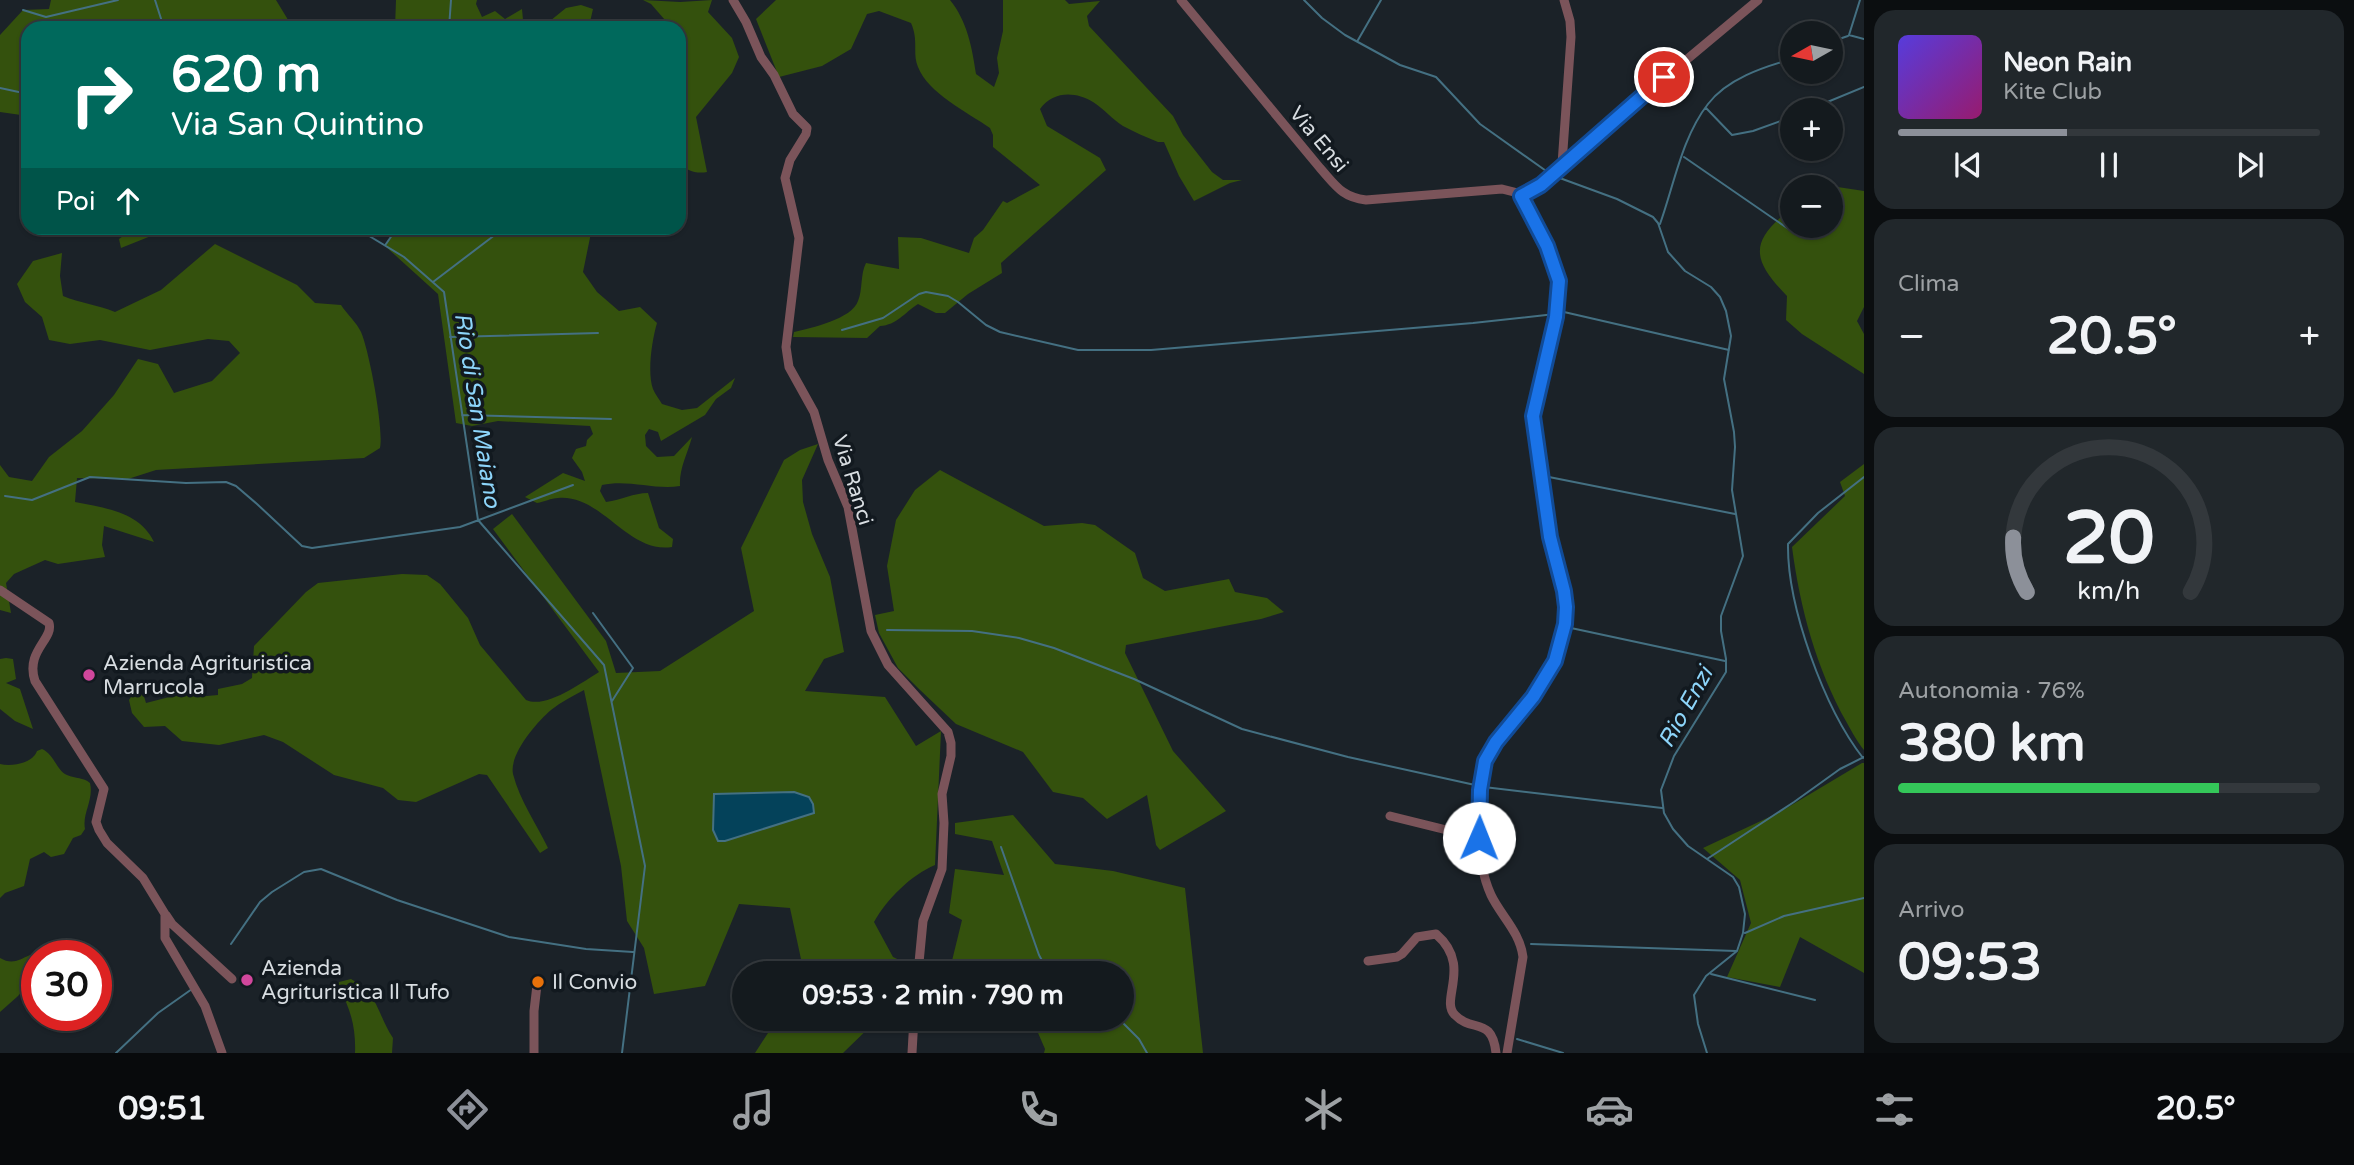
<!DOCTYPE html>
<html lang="it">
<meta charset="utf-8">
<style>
body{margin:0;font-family:"Varela Round",sans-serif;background:#21272b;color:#f1f3f6;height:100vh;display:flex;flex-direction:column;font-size:26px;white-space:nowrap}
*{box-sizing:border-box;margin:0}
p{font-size:23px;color:#9da1a4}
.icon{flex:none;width:38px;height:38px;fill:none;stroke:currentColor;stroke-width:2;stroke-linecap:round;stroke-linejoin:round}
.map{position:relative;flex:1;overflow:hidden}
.side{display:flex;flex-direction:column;gap:10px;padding:10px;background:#0b0e10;width:490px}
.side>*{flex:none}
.top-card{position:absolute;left:21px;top:21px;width:665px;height:214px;border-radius:21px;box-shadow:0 2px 5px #0004,0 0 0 2px #33383c;background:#00695c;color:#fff;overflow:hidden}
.needle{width:46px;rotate:261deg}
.tools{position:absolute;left:1780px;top:21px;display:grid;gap:14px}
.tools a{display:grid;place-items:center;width:63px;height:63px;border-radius:50%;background:#141a1e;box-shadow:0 2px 5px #0004,0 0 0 2px #33383c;font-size:35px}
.speed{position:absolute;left:21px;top:940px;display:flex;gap:14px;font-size:35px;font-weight:700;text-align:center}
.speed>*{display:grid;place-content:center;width:91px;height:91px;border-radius:50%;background:#141a1e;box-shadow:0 2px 5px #0004,0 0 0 2px #33383c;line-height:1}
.speed .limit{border:10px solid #d22;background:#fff;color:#111}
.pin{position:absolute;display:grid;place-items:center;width:60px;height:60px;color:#fff;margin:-30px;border:4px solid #fff;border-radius:50%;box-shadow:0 2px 7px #0007}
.me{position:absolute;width:77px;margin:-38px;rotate:1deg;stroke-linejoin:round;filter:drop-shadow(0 0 5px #0008)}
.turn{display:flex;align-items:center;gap:24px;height:147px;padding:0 35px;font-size:32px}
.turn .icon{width:91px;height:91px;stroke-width:2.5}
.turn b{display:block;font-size:49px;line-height:60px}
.then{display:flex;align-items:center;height:66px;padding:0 35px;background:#0003;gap:14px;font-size:26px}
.big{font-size:52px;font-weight:700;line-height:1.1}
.side .widget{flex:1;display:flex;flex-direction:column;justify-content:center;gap:10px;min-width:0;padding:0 24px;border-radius:21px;background:#21272b}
.side .dial{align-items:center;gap:0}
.dial svg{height:182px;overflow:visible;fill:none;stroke:#33383c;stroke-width:7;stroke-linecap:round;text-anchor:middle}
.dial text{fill:#f1f3f6;stroke:none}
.song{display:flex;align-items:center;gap:21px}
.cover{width:84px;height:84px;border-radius:10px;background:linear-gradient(135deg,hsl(250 70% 55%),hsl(320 70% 35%))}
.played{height:7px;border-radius:4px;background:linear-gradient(90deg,#8c9099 40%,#33383c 40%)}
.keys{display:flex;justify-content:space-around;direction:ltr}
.heat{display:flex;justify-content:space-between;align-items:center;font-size:38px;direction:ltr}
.charge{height:10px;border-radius:5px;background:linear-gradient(90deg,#34c759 76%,#33383c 0)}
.trip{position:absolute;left:732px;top:961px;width:402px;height:70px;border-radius:35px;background:#141a1e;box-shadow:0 2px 5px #0004,0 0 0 2px #33383c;font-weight:700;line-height:70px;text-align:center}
.tabs{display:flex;height:112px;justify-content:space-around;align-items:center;background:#080a0c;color:#9da1a4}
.tabs .icon{width:49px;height:49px}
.tabs .current{color:#8c9099}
.tabs b{font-size:32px;color:#f1f3f6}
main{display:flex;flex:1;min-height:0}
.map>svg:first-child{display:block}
.green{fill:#34510d}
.water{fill:#04425a;stroke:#447082;stroke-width:2}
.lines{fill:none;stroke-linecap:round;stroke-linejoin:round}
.stream{stroke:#447082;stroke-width:2}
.minor{stroke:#7b545a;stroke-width:9}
.route-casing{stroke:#114b97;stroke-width:18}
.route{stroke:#1a73e8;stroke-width:12}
.hotel-dot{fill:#d1479c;stroke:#12191f;stroke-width:2.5}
.food-dot{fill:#e8710a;stroke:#12191f;stroke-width:2.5}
.labels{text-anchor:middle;stroke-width:7;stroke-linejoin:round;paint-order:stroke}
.street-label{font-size:21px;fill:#d8dde1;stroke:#12191f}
.poi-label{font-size:21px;fill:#d8dde1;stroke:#12191f;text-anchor:start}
.water-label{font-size:23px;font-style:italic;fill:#8dd5fa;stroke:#12191f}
</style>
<main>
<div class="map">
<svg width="1864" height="1053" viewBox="0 0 1864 1053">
<rect width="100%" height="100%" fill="#1b2228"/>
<path class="green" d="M 51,0 L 276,0 L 293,28 L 28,28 L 28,116 L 0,112 L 0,35 L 23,10 L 49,9 Z
M 396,0 L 477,0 L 476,4 L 482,17 L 495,11 L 505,19 L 522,9 L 523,20 L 516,28 L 395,28 Z
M 643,0 L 680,2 L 712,0 L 708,12 L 732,38 L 739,57 L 732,73 L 696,117 L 707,172 C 697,174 684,171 679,161 L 679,28 L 672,28 L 651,4 Z
M 776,0 L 950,0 C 967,21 972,47 976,74 L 994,87 L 999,73 L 997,58 L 1003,31 L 1003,0 L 1065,0 L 1069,4 L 1100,1 L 1087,16 L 1089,26 L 1173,116 L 1183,135 L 1212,172 L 1223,180 L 1242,180 L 1230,183 L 1194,201 L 1179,176 L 1164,142 L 1158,142 C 1146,137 1134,132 1123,126 C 1112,119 1104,109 1093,102 C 1075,91 1053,91 1040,109 L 1047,126 L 1100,158 L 1106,170 L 1001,263 L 1002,273 L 968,294 L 945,313 L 936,313 L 918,304 C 904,313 897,325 880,326 L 867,338 L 793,337 L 794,332 C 811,328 852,319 858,301 C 863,289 860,275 866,263 L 899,269 L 898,237 L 921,238 L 969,253 L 974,238 L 983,230 L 1003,201 L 1007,203 L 1040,185 L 993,147 L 993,135 L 990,128 C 967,112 928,93 918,67 C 912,53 919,41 911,23 L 879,11 L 867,14 L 851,49 L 822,66 L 779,77 L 756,19 Z
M 581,5 L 593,9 L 590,22 L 584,28 L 526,28 L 545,25 L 566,8 Z
M 1831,186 L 1864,191 L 1864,307 L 1857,321 L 1864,334 L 1864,374 L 1802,334 L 1786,320 L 1787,296 C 1751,259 1749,241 1792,208 L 1792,226 L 1830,226 L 1829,187 Z
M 134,228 L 171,228 L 121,248 L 119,239 Z
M 397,228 L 592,228 L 583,272 L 597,292 L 619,311 L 640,307 L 657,323 C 652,340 647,372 653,389 C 655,394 659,399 662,404 L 682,410 L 697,408 L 735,378 L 731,388 L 716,399 L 705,415 L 661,441 L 658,432 L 649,429 L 645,435 L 646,446 L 657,457 L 674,456 L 692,437 C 687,455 679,469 680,486 C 654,490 628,479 602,485 L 600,491 L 606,502 C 622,500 633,493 648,493 L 659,528 L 673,539 L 672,547 C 628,554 602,494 558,498 C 551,498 544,502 537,503 L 525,497 L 563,473 L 585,481 L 582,472 L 572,458 L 576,449 L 586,446 L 587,440 L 593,434 L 590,426 L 498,421 L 472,426 L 456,423 L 438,294 L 385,246 Z
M 215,244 L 297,285 L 315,303 L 341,305 C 347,314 357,323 361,332 C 369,350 384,429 380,448 L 364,458 L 156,470 L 128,479 L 77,478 L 75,502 C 105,508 140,512 154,542 L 104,526 L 102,545 L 105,557 L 58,564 L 45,560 L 14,574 L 6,583 L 11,613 L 0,610 L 0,465 L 9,477 L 32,481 L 49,457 L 82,431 L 114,395 L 138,359 L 158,364 L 174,393 L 212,381 L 240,353 L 229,341 L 208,339 L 150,350 L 100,340 L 70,344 L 49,340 L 42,317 L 25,302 L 17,284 L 33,261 L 62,253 L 60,276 L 63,296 C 80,303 98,305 115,312 L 161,290 Z
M 818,444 L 802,480 L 803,502 L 812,534 L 830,577 L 844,652 L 824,659 L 805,691 L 885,697 L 916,746 L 941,731 L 935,865 C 911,875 887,899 874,922 L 893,957 L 910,965 L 908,973 L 804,973 L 790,908 L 739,904 L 705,986 L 654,994 L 644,948 L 627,921 L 621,866 L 584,690 C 573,696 561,702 551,710 C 537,722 509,754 513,774 C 520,801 536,823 548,848 L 540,853 L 487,775 L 479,774 L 416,802 L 398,800 L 383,788 L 334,775 L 283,742 L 264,735 L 219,745 L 182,741 L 165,726 L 144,727 L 132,713 L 129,700 L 140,683 L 146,703 L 193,691 L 196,697 L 218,695 L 218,689 L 242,684 L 252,678 L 254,646 L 306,592 L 318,583 L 402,574 L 427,575 L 440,584 L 468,618 L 480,645 L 526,700 C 546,709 581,683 599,672 L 493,529 L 512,514 L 606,641 L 616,673 L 660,671 L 754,611 L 741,548 L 784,460 L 800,450 Z
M 1864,464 L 1864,750 C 1858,743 1852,732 1847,723 C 1816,668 1800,608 1792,547 L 1845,496 L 1840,482 Z
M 940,470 L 1044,526 L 1082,523 L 1095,525 L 1135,553 L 1143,578 L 1165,591 L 1229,579 L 1235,592 L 1267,598 L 1284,612 L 1261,619 L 1126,645 L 1125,653 L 1173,751 L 1226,811 L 1160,850 L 1156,845 L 1147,795 L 1107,819 L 1083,798 L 1053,792 L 1023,752 L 956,724 L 919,689 L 898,668 L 879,633 L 875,615 L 894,611 L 887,566 L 896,520 L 915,490 Z
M 6,658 L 13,659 L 16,679 L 6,683 L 20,689 L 33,729 L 15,721 L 0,709 L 0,659 Z
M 42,749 C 55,755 56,770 67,775 C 76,779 83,777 90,783 C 94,800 82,813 85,829 L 81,835 L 73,838 L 64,854 L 51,857 L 44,852 L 30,859 L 24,886 L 5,893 L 0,898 L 0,764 C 12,767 33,763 37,751 Z
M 1862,763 L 1864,763 L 1864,973 L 1800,937 L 1780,987 L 1727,977 L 1751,923 L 1740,880 L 1703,848 L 1780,812 Z
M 1013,815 L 1055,864 L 1113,871 L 1185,888 L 1203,1053 L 1044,1053 L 1045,1049 L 1032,1019 L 1122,1018 L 1122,973 L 949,973 L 962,920 L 949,913 L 955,869 L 1004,875 L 992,841 L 955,834 L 955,823 Z
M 30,955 L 37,961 L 37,973 L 18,996 L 0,1012 L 0,958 C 12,965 19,960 30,955 Z
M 351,979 C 380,996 377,1014 393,1038 L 392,1053 L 355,1053 C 356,1029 351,1008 338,987 L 339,982 Z
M 777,1019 L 777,1018 L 878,1019 L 843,1053 L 755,1053 Z"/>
<path class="water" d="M 794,792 L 809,797 L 813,804 L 814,813 L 725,841 L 718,841 L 713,830 L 714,794 Z"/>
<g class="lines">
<path class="stream" d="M 155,0 L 164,28
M 1304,0 L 1322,18 L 1345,35 L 1400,65 L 1436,77 L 1480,124 L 1549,173
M 23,10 L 46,17 L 118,0
M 449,28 L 451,0
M 487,28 L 491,21
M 1849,35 L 1860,0
M 1849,35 L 1864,39
M 1358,40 L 1381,0
M 1830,42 L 1848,36
M 0,88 L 28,94
M 1706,108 L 1732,135 L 1753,131 L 1792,117
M 1808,110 L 1864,87
M 1684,157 L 1790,230
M 1557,177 L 1617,199 L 1653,217 L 1658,223 L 1668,252 L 1685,271 L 1711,287 L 1720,297 L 1726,311 L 1731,336 L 1724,379 L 1734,432 L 1735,447 L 1732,490 L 1743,556 L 1721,616 L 1721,631 L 1726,659 L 1726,672 L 1674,756 L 1661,790 L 1664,813 L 1673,829 L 1688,846 L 1733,877 L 1739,887 L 1745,914 L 1743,933 L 1737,951 L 1706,976 L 1694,995 L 1698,1024 L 1707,1053
M 1660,224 C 1674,185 1682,137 1708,104 C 1727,79 1763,67 1792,59
M 356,228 L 404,257 L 444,292 L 478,520 L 604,665 L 645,866 L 622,1053
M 386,244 L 397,228
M 433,282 L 504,228
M 1560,313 L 1564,312 L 1729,350
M 842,330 L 883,318 L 919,294 L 926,292 L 948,296 L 958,302 L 986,325 L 1000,332 L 1078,350 L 1151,350 L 1473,323 L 1555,314
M 450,337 L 598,333
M 462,415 L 611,419
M 1549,477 L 1735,514
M 5,496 L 32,500 L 90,477 L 186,483 L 226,482 L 236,486 L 257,504 L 302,546 L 312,548 L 460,527 L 573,485
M 593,613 L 633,668 L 612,701
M 1571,628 L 1725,661
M 887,630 L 972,631 L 1019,638 L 1054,648 L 1134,679 L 1242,729 L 1348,757 L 1475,785
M 1863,758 C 1824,708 1787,606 1788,544 L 1818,513 L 1864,477
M 1484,787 L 1662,808
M 1001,847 L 1039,955 L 1045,966 L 1054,973
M 1707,859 L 1794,802 L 1840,769 L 1864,757
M 1745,933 L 1784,916 L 1864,898
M 231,944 L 260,902 L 272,892 L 304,872 L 321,869 L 397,900 L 509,937 L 586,949 L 633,952
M 1531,944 L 1736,951
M 1711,974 L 1815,1000
M 1118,1018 L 1139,1039 L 1147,1053
M 1517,1039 L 1563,1053
M 116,1053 L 158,1013 L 192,989"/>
<path class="minor" d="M 733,0 L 746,22 L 761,57 L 774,75 L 793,114 L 807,128 L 806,134 L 790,160 L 785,178 L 799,238 L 786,347 L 789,367 L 814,412 L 828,460 L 848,507 L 871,631 L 888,665 L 948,732 L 951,743 L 951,756 L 942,794 L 944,823 L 942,869 L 923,921 L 918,973
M 1181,0 L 1320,168 C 1336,186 1342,197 1366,200 L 1502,189 L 1514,192 L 1521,196
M 1562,164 L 1571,37 L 1570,21 L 1564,0
M 1521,196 L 1541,185 L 1582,147 L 1758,0
M 0,590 L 49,623 C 54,639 25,651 35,681 L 104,789 L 96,822 L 99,830 L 107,843 L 143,878 L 165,914 L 165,938 L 205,1006 L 222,1053
M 1390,816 L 1479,838
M 166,915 L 172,924 L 232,979
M 1368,961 L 1397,957 L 1402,954 L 1417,937 L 1436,934 C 1473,966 1439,1000 1455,1015 C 1472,1033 1492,1016 1496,1053
M 534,1053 L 534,1011 L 537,985
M 912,1053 L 914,1018
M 1507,1053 L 1523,957 C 1520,932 1501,916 1491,895 C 1475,860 1472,784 1490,751 C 1519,710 1558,676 1565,624 C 1569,595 1558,568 1551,541 C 1543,507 1533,453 1533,419 C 1533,372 1566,326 1558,278 C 1554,256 1541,240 1532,220 C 1528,212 1526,204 1521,196"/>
</g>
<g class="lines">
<g class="route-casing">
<path id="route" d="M 1479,838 L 1480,790 L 1485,761 L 1496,742 L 1533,697 L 1555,661 L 1565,624 L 1566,607 L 1564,591 L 1550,537 L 1533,416 L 1556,317 L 1559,281 L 1547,246 L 1521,196 L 1541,185 L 1664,77"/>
</g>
<use href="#route" class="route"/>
</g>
<g class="hotel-dot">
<circle cx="89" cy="675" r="7"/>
<circle cx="247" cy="980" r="7"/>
</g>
<circle class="food-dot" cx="538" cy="982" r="7"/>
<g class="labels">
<g class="street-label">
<text transform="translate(1319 139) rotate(50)" y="7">Via Ensi</text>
<text transform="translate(853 480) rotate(73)" y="7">Via Ranci</text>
</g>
<g class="poi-label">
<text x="103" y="670">Azienda Agrituristica<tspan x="103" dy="24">Marrucola</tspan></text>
<text x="261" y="975">Azienda<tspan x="261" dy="24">Agrituristica Il Tufo</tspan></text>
<text x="552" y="989">Il Convio</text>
</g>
<g class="water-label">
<text transform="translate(478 410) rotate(81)" y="8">Rio di San Maiano</text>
<text transform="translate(1685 707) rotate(-61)" y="8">Rio Enzi</text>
</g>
</g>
</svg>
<div class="tools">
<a><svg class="needle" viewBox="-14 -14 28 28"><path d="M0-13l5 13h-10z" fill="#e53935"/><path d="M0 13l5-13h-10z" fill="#9da1a4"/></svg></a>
<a>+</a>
<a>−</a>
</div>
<div class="speed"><div class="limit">30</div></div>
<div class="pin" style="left:1664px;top:77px;background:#d93025"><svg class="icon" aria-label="arrive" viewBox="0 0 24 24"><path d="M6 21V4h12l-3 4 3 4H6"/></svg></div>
<svg class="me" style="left:1479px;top:838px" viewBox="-20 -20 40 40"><circle r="19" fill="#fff"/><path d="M0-13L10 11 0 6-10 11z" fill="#1a73e8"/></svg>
<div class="trip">09:53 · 2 min · 790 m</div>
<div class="top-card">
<div class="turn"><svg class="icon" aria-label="right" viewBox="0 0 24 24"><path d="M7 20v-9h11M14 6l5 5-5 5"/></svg><div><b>620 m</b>Via San Quintino</div></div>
<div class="then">Poi<svg class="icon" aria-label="ahead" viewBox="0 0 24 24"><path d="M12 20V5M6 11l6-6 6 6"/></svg></div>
</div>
</div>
<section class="side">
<div class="widget">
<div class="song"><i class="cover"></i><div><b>Neon Rain</b><p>Kite Club</p></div></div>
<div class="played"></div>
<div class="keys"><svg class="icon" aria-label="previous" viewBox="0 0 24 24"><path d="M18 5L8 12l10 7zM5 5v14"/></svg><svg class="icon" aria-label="pause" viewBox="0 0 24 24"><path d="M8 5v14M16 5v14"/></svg><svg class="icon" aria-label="next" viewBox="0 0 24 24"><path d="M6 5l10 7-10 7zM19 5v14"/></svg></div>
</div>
<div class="widget"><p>Clima</p>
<div class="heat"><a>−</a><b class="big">20.5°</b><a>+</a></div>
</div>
<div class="widget dial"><svg viewBox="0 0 100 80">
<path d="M14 69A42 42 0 1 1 86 69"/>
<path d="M14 69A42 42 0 0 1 8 45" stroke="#8c9099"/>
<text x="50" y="56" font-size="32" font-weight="700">20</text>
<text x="50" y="72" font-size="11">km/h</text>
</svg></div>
<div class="widget"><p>Autonomia · 76%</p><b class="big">380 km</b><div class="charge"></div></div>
<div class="widget"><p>Arrivo</p><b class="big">09:53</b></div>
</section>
</main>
<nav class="tabs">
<b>09:51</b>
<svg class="icon current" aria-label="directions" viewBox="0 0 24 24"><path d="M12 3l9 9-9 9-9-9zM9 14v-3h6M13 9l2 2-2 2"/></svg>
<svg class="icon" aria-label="music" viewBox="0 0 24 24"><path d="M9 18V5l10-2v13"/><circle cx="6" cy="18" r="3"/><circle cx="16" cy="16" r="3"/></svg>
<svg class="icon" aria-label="phone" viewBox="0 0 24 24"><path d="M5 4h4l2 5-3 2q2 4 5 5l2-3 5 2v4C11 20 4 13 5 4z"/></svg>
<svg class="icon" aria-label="climate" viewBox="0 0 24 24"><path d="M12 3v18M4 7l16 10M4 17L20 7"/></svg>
<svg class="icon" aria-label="car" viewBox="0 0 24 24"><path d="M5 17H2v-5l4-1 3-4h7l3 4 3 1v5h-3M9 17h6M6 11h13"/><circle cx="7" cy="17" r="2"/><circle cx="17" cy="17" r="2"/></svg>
<svg class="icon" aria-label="filters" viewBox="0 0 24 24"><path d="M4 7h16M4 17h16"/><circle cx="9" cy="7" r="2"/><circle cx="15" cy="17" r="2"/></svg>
<b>20.5°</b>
</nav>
